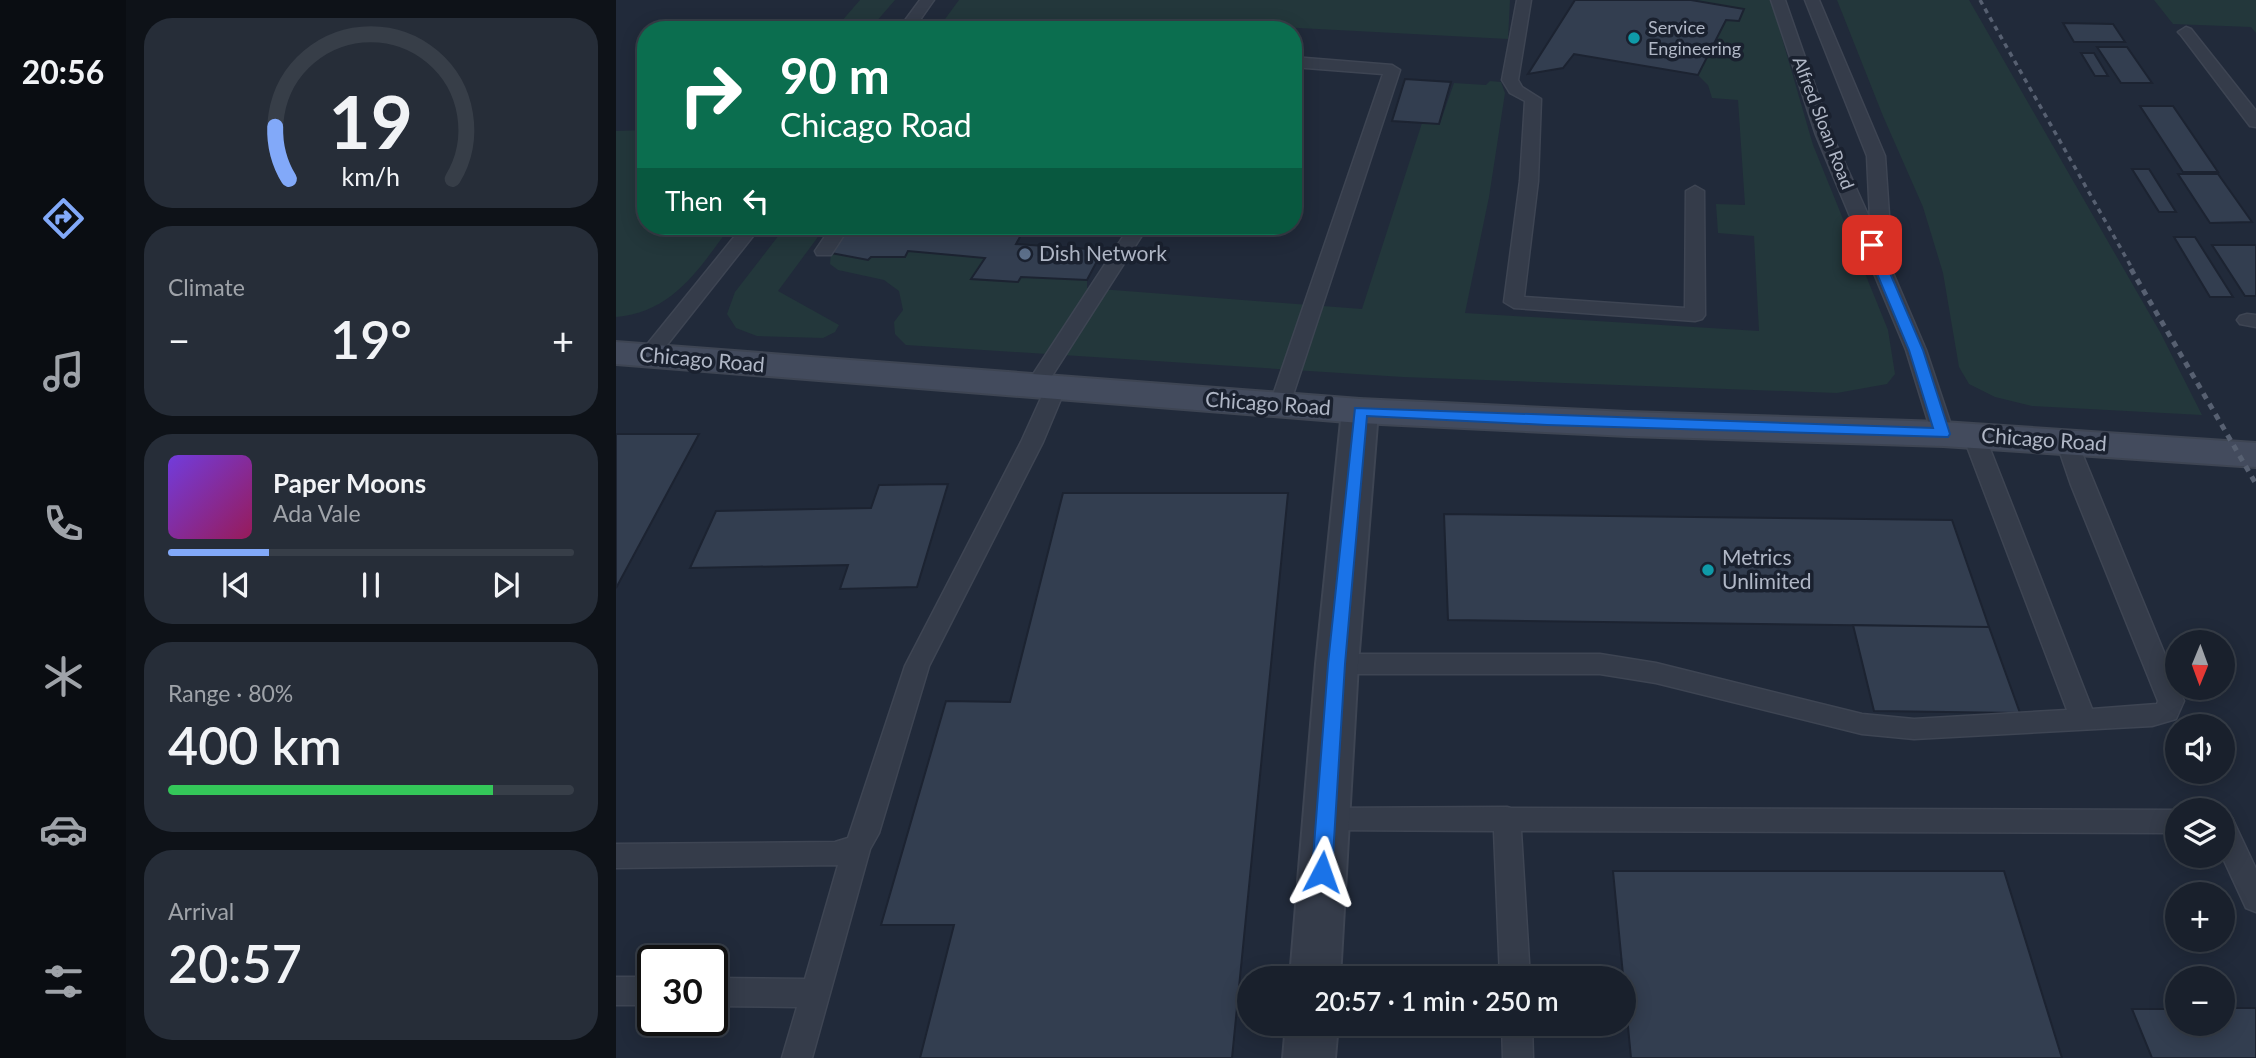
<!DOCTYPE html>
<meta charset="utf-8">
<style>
body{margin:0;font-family:Lato,sans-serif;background:#262d38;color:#f1f3f6;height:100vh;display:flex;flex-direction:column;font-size:26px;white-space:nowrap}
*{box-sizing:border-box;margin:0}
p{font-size:23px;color:#9fa3a9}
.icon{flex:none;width:38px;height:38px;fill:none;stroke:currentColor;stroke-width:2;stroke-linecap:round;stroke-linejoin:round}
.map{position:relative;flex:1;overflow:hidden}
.sheet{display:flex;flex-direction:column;gap:18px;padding:18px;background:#0e1218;width:490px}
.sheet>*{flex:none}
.top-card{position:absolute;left:21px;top:21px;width:665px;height:214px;border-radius:28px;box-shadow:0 4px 18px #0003,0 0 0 2px #373e48;background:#0b6e4f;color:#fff;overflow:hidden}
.needle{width:46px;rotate:181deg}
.controls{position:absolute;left:1549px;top:630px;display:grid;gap:14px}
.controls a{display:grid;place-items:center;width:70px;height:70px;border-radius:50%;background:#19202c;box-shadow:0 4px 18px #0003,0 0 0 2px #373e48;font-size:35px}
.speed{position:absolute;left:21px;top:945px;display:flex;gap:14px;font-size:35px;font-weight:700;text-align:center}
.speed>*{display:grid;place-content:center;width:91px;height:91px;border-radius:50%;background:#19202c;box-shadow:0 4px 18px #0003,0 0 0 2px #373e48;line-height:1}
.speed .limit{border:4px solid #111;border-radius:10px;background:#fff;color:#111}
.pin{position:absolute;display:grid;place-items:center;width:60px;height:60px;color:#fff;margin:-30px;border-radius:14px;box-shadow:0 4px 10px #0006}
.me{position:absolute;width:77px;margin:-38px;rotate:4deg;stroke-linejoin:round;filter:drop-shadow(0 0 5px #0008)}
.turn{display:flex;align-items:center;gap:24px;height:147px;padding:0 28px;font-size:32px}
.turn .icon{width:91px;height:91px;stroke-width:2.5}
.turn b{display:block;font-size:49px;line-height:60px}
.then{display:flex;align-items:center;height:66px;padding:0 28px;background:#0003;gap:14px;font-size:26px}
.big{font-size:52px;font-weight:600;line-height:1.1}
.sheet .tile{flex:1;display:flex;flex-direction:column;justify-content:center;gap:10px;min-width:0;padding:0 24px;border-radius:28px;background:#262d38}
.sheet .dial{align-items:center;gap:0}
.dial svg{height:182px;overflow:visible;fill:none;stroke:#373e48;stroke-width:7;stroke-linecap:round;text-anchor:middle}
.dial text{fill:#f1f3f6;stroke:none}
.song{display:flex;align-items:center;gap:21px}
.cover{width:84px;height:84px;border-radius:10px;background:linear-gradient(135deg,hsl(260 70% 55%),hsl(330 70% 35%))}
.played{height:7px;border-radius:4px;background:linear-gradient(90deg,#82a9f9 25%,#373e48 25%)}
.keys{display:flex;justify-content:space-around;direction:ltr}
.heat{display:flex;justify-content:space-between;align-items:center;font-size:38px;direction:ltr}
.charge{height:10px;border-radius:5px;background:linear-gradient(90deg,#34c759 80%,#373e48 0)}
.trip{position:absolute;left:621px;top:966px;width:399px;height:70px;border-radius:35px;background:#19202c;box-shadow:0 4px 18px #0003,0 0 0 2px #373e48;font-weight:600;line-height:70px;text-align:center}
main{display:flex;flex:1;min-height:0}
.tab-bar{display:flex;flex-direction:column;width:126px;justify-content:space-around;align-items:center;background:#0a0d12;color:#9fa3a9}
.tab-bar .icon{width:49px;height:49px}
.tab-bar .current{color:#82a9f9}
.tab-bar b{font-size:32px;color:#f1f3f6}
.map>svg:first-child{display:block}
.green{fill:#23373b}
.building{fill:#333e50;stroke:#1c2331;stroke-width:2}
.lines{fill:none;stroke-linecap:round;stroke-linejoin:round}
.service-casing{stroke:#3e4553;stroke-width:3}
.minor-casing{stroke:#3e4553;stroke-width:4}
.secondary-casing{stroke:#3e4553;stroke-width:4}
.service{fill:#353c4a;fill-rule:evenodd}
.minor{fill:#353c4a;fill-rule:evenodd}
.secondary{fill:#434b5d;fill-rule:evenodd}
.rail-far1{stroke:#576071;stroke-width:3.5;stroke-dasharray:5 5;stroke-linecap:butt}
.rail{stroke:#576071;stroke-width:5;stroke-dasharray:6 6;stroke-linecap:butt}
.route{fill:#1a73e8;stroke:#114b97;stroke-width:2}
.culture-dot{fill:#0f9aa8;stroke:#1a212f;stroke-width:2.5}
.service-dot{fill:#5c6f8a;stroke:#1a212f;stroke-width:2.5}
.labels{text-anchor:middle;stroke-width:7;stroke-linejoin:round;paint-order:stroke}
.far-poi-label{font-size:18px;fill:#b0b7c6;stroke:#1a212f;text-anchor:start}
.far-street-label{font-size:18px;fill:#b0b7c6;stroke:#1a212f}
.poi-label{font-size:21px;fill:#b0b7c6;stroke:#1a212f;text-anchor:start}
.street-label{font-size:21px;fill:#b0b7c6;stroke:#1a212f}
</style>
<main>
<nav class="tab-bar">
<b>20:56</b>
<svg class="icon current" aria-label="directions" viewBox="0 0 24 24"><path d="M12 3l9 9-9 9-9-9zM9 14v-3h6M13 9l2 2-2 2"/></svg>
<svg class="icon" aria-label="music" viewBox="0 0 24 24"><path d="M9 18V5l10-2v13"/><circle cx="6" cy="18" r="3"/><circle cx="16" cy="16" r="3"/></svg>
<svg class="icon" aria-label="phone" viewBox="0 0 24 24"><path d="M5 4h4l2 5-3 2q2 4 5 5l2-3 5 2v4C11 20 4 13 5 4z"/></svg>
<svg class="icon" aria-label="climate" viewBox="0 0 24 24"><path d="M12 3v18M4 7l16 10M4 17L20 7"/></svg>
<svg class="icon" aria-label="car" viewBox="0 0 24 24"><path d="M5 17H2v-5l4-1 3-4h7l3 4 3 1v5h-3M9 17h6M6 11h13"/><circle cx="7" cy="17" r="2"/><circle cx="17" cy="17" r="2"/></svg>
<svg class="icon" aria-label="filters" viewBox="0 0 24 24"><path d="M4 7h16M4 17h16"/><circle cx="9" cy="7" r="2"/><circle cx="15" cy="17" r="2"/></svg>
</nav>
<section class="sheet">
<div class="tile dial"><svg viewBox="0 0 100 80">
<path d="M14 69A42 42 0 1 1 86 69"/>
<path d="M14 69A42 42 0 0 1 8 46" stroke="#82a9f9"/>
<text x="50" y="56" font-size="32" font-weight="700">19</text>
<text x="50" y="72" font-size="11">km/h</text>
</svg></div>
<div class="tile"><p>Climate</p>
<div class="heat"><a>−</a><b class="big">19°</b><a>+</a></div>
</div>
<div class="tile">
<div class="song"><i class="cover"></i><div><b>Paper Moons</b><p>Ada Vale</p></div></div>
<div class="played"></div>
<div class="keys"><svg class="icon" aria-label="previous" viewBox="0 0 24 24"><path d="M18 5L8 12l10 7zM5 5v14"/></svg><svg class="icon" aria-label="pause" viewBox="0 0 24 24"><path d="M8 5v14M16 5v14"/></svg><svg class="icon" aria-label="next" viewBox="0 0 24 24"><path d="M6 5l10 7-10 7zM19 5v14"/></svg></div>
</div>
<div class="tile"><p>Range · 80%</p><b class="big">400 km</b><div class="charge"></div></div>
<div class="tile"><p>Arrival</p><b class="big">20:57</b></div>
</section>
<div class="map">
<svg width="1640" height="1058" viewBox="0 0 1640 1058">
<rect width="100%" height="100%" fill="#212a3a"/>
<path class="green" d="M 244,0 L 279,0 L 253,30 L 218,30 Z
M 343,0 L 894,0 L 892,39 L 645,26 L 641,30 L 321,30 Z
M 1075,0 L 1155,0 L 1197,145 L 1272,330 L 1279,374 L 1271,384 L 1221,393 L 787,377 L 290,345 L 279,334 L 278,322 L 287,310 L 283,291 L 268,280 L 222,270 L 214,264 L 215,253 L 252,260 L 255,257 L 289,257 L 292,251 L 369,258 L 356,278 L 402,282 L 405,277 L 471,280 L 471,288 L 746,309 L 806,123 L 824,123 L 838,83 L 870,85 L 874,81 L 885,82 L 889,93 L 873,197 L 849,313 L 1143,331 L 1138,236 L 1102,233 L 1100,204 L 1129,205 L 1122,100 L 1096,98 L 1092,85 L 1082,75 L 1110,20 L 1127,9 Z
M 1221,0 L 1353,0 L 1544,332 L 1586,415 L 1416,406 L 1379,397 L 1353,384 L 1343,367 L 1327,273 L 1307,207 L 1267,116 Z
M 1538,0 L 1640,0 L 1640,33 L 1635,27 L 1557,24 Z
M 30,130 L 30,226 L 115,226 C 83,268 58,312 0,317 L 0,131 Z
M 170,226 L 210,226 L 162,291 L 223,325 L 219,332 L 207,338 L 141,336 L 120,328 L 111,314 L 119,292 Z"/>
<path class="building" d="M 959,0 L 1075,0 L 1128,9 L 1123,21 L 1110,20 L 1082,75 L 958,54 L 947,68 L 912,74 Z
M 1447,23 L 1497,24 L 1509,42 L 1458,42 Z
M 1481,47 L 1511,47 L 1536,83 L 1505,83 Z
M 1465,53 L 1478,53 L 1492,76 L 1479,76 Z
M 789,79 L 835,82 L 823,124 L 776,121 Z
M 1524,106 L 1557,106 L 1602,172 L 1567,172 Z
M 1516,169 L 1533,169 L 1560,212 L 1543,212 Z
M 1562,174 L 1602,174 L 1636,222 L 1594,223 Z
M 235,226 L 410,226 L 400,244 L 487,250 L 471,280 L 405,277 L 402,282 L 355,279 L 369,258 L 292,251 L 289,257 L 255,257 L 252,260 L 215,253 Z
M 1558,237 L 1579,237 L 1617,297 L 1594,297 Z
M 1596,245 L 1640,245 L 1640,296 L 1629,296 Z
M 0,434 L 83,434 L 0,588 Z
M 332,484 L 301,587 L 224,589 L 232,565 L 74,568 L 100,511 L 255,508 L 263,485 Z
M 447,493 L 672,493 L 616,1058 L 304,1058 L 338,925 L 265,925 L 330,701 L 394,702 Z
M 828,514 L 1336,520 L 1373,627 L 832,620 Z
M 1237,625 L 1373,627 L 1404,713 L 1258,711 Z
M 997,871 L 1388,871 L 1446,1058 L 1015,1058 Z
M 1606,1008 L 1640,1008 L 1640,1058 L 1536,1058 L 1516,1009 L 1561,1009 L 1561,1024 L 1606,1024 Z"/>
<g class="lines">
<g class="service-casing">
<path id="service" d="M 304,0 L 318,0 L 297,30 L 282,30 Z
M 901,0 L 915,0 L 902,80 L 906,87 L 925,99 L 922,181 L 908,297 L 1069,308 L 1070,191 L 1079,186 L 1088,191 L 1089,315 L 1086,319 L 1079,321 L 898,308 L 888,302 L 904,181 L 909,101 L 894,93 L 886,80 Z
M 1155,0 L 1169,0 L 1216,135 L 1254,219 L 1251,156 L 1189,0 L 1203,0 L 1269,156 L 1273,215 L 1265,245 L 1310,350 L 1338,434 L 1335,439 L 1319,439 L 1316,434 L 1290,350 L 1200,135 Z
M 1570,27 L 1575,29 L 1640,111 L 1640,127 L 1634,126 L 1565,35 L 1562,32 Z
M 677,57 L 776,65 L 784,70 L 674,404 L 671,409 L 657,409 L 654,404 L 767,74 L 677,67 Z
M 127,226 L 145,226 L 39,360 L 25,360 L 22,356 L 25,352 Z
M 216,226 L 234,226 L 215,255 L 201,255 L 199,251 Z
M 514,226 L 532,226 L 427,390 L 413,390 L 410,385 Z
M 1631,314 L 1640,315 L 1640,327 L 1624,324 L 1621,320 L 1624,316 Z
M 440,380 L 447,382 L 450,387 L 427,442 L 313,666 L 263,833 L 254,849 L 196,1058 L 166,1058 L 181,1007 L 96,1006 L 96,978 L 189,979 L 222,865 L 0,868 L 0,844 L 219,842 L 232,838 L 289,666 L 405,442 L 430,387 L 433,382 Z
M 1358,429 L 1366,431 L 1369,436 L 1476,709 L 1541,704 L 1542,701 L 1455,485 L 1440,441 L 1443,436 L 1459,436 L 1568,701 L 1560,719 L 1536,726 L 1298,739 L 1246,734 L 1040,683 L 984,674 L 721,674 L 712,671 L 709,664 L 712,657 L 721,654 L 984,654 L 1040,663 L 1246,714 L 1298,719 L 1451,710 L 1347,436 L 1350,431 Z
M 891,807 L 895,808 L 1563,810 L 1561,810 L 1561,833 L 905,831 L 914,978 L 884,978 L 878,831 L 710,830 L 700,827 L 696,819 L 700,811 L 710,808 Z
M 1606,815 L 1616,818 L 1640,869 L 1640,912 L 1630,908 L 1606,856 Z
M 0,977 L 37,977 L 37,1005 L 0,1005 Z
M 886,1024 L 916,1024 L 917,1058 L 887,1058 Z"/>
</g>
<g class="minor-casing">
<path id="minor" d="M 744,399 L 757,403 L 762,411 L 742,664 L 724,978 L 674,978 L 700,664 L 726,411 L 731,403 Z
M 670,1024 L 722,1024 L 719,1058 L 667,1058 Z"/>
</g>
<g class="secondary-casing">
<path id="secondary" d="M 0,342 L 744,399 L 1012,412 L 1327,422 L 1640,443 L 1640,467 L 1327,446 L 1012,436 L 744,423 L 0,364 Z"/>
</g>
<use href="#service" class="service"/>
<use href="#minor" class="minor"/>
<use href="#secondary" class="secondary"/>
<path class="rail-far1" d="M 1364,0 L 1517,270"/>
<path class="rail" d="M 1515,269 L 1640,484"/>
</g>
<path class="route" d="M 1256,241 L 1262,245 L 1307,350 L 1334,434 L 1332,437 L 931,425 L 751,416 L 729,664 L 716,872 L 713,878 L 706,881 L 699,878 L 696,872 L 712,664 L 739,408 L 1317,428 L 1293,350 L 1249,245 Z"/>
<g class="culture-dot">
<circle cx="1018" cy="38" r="7"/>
<circle cx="1092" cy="570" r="7"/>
</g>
<circle class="service-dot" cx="409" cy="254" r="7"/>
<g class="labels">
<g class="far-poi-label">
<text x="1032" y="34">Service<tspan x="1032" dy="21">Engineering</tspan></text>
</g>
<g class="far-street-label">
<text transform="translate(1207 123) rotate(69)" y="6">Alfred Sloan Road</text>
</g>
<g class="poi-label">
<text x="423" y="261">Dish Network</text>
<text x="1106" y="565">Metrics<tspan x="1106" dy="24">Unlimited</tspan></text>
</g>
<g class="street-label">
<text transform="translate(86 360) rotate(5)" y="7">Chicago Road</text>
<text transform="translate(652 404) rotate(4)" y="7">Chicago Road</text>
<text transform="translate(1428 440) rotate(4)" y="7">Chicago Road</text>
</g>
</g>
</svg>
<div class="controls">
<a><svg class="needle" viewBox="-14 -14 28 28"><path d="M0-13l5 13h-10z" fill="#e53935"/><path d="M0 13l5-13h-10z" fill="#9fa3a9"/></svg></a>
<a><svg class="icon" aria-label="sound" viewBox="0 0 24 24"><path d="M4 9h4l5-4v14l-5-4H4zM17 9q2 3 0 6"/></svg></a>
<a><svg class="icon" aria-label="layers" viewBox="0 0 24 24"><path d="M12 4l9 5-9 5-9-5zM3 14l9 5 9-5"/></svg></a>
<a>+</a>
<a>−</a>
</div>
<div class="speed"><div class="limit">30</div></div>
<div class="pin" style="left:1256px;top:245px;background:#d93025"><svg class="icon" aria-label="arrive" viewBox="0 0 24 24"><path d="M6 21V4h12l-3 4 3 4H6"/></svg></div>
<svg class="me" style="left:706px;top:872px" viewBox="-20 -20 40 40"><path d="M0-17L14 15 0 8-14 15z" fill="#1a73e8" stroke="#fff" stroke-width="4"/></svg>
<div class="trip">20:57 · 1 min · 250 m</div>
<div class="top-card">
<div class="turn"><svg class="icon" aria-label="right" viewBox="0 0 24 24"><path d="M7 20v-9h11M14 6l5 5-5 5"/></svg><div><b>90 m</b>Chicago Road</div></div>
<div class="then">Then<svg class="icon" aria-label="left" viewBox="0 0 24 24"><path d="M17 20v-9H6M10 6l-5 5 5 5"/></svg></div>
</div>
</div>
</main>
